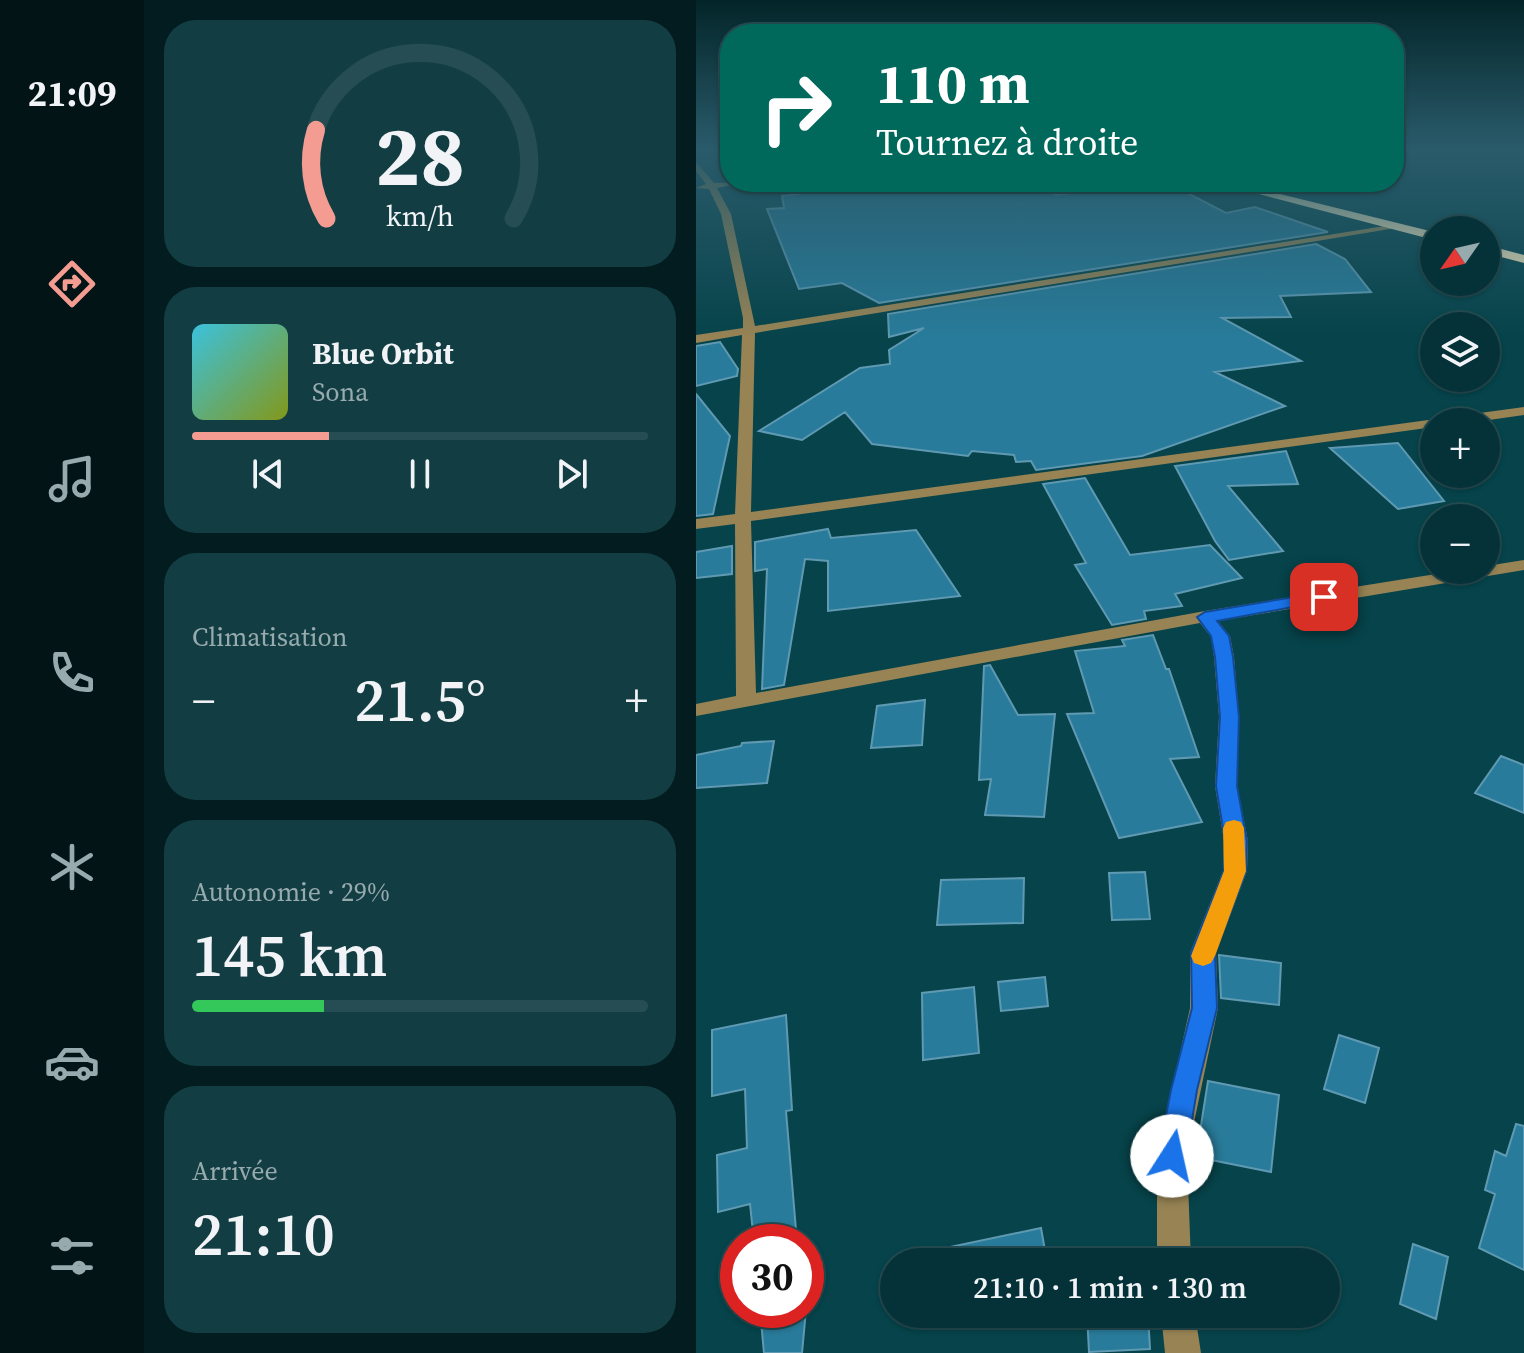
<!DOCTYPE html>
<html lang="fr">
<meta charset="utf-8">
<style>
body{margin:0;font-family:"Source Serif 4",serif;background:#123e43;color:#f1f3f6;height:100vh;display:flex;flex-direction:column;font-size:30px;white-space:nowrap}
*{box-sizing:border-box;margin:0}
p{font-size:26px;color:#97aaae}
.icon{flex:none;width:44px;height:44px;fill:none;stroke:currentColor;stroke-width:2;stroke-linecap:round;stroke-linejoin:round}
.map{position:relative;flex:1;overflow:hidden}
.drawer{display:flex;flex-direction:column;gap:20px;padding:20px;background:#021c1f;width:552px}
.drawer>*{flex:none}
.guide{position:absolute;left:24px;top:24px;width:684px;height:168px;border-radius:32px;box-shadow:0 2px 6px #0004,0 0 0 2px #254d53;background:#00695c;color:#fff;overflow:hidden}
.needle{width:52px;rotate:236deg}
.tools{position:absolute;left:724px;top:216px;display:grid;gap:16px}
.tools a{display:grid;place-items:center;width:80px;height:80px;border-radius:50%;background:#043238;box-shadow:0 2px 6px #0004,0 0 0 2px #254d53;font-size:40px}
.speed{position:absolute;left:24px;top:1224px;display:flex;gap:16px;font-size:40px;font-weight:700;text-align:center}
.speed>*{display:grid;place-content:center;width:104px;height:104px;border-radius:50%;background:#043238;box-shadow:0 2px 6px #0004,0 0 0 2px #254d53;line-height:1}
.speed .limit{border:12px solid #d22;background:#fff;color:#111}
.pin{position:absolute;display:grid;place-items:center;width:68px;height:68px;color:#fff;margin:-34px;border-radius:16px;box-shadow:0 4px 12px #0006}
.me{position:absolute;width:88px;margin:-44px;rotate:10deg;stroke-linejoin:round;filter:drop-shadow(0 0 6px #0008)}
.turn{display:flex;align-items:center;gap:28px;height:168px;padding:0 24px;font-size:36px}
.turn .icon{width:104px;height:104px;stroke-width:2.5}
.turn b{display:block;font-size:56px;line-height:68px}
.big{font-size:60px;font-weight:600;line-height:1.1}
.drawer .tile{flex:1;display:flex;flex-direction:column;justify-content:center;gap:12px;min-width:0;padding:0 28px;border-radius:32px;background:#123e43}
.drawer .dial{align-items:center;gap:0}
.dial svg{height:208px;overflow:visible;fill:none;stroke:#254d53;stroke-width:7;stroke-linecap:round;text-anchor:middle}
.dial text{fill:#f1f3f6;stroke:none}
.song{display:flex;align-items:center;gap:24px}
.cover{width:96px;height:96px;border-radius:12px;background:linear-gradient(135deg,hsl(190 70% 55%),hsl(70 70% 35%))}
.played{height:8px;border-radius:4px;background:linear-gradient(90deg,#f59c92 30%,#254d53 30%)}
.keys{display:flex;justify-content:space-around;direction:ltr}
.heat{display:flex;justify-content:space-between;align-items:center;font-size:44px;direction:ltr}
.charge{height:12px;border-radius:6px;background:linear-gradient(90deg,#34c759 29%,#254d53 0)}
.trip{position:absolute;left:184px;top:1248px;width:460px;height:80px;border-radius:40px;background:#043238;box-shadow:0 2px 6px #0004,0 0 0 2px #254d53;font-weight:600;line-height:80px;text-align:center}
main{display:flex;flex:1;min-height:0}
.tabs{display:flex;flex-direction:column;width:144px;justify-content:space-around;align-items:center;background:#021416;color:#97aaae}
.tabs .icon{width:56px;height:56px}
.tabs .on{color:#f59c92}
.tabs b{font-size:36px;color:#f1f3f6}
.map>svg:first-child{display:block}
.building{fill:#287b9a;stroke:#5f99b2;stroke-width:2}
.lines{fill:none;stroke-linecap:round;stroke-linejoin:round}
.minor{fill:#978354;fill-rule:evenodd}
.highway{fill:#fdeabd;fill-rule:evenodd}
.route{fill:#1a73e8;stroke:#114b97;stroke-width:2}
.slow{fill:#f59e0b}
</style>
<main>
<nav class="tabs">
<b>21:09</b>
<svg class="icon on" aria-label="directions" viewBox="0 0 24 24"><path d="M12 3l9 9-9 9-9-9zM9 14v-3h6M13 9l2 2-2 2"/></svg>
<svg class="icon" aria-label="music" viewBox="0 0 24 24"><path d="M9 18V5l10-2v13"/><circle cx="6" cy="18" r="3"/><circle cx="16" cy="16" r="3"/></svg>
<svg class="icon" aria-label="phone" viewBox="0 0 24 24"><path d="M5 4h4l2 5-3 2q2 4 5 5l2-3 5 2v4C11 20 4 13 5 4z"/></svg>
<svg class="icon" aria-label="climate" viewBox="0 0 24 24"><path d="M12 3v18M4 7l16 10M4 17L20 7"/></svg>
<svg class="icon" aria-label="car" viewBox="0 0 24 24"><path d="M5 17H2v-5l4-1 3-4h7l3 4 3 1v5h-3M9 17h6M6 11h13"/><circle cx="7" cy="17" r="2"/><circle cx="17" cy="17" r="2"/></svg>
<svg class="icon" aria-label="filters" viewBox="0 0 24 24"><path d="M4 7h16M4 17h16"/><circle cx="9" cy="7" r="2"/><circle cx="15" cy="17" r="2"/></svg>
</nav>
<section class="drawer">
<div class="tile dial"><svg viewBox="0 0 100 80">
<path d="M14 69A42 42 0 1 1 86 69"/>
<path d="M14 69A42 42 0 0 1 10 35" stroke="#f59c92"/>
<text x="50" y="56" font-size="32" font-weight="700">28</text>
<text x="50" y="72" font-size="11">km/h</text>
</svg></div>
<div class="tile">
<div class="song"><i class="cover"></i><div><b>Blue Orbit</b><p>Sona</p></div></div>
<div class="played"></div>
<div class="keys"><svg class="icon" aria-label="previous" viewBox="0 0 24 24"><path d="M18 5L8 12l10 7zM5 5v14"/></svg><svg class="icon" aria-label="pause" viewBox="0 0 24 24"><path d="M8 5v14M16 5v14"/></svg><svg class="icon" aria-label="next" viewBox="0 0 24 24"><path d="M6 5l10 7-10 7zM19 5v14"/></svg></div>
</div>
<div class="tile"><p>Climatisation</p>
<div class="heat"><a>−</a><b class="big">21.5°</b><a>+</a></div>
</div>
<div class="tile"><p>Autonomie · 29%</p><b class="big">145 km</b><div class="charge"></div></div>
<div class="tile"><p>Arrivée</p><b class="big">21:10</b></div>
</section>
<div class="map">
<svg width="828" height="1353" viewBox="0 0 828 1353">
<rect width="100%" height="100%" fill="#06434a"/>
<path class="building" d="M 190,182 L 293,182 L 307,188 L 344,185 L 360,195 L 470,182 L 530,213 L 559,207 L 632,232 L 183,303 L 146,283 L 103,289 L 71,209 L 88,208 L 86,196 Z
M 620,244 L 649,259 L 675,292 L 584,296 L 595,317 L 526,318 L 605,361 L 519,372 L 589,406 L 446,456 L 340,470 L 335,461 L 320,462 L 318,455 L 276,451 L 272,456 L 176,444 L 149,412 L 106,440 L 63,431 L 164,368 L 194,364 L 193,350 L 228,328 L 193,337 L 192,314 Z
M 24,342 L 42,369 L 41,376 L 0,386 L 0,346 Z
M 0,394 L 34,436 L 17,514 L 0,516 Z
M 702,443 L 748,501 L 702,509 L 634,448 Z
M 590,451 L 602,484 L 532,486 L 587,551 L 533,560 L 519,541 L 479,466 Z
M 389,478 L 434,555 L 514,545 L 546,578 L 479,594 L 486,606 L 448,611 L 450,619 L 416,625 L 379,565 L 390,563 L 347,484 Z
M 132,529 L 135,538 L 220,530 L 264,596 L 132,611 L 132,561 L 109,559 L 88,685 L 66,689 L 71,569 L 59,571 L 59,542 Z
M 36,546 L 36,574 L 0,578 L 0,552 Z
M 457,635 L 470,669 L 473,669 L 503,757 L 474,759 L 506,822 L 423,838 L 371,714 L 398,713 L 379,651 L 429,646 L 426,640 Z
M 294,665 L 322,715 L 359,714 L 348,817 L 289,815 L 295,779 L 283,780 L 288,666 Z
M 229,700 L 226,745 L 175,748 L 181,706 Z
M 78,741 L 71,783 L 0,788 L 0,755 L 45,746 L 46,743 Z
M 805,756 L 828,765 L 828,813 L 779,793 Z
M 449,872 L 454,919 L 416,920 L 413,873 Z
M 328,878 L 327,923 L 241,925 L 245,880 Z
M 523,955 L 585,963 L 583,1005 L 525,998 Z
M 349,977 L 352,1006 L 305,1011 L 302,982 Z
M 278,987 L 283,1053 L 227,1060 L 226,993 Z
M 90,1015 L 96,1110 L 90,1111 L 101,1242 L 58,1242 L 54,1204 L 22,1212 L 21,1155 L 51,1148 L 49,1089 L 16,1096 L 16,1030 Z
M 643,1035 L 683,1048 L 669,1103 L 628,1089 Z
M 512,1081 L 583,1095 L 575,1172 L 500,1157 Z
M 820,1124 L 828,1126 L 828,1270 L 783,1248 L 799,1194 L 789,1190 L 799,1151 L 810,1156 Z
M 345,1228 L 351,1262 L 237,1262 L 235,1251 Z
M 717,1244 L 752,1257 L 740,1319 L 704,1304 Z
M 64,1310 L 110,1310 L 106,1353 L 68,1353 Z
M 242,1314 L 301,1314 L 243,1327 Z
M 391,1314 L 452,1314 L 454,1349 L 393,1352 Z"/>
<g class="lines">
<path class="minor" d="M 0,162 L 18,183 L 52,182 L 21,188 L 35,214 L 59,326 L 701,224 L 706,227 L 59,333 L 55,512 L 828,407 L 828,415 L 779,422 L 738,422 L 738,427 L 55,521 L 60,693 L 509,611 L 765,570 L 790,570 L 790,566 L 828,560 L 828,570 L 522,621 L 534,636 L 538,657 L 543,717 L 541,786 L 552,841 L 551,871 L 520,953 L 522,1008 L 491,1156 L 495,1262 L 461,1262 L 461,1156 L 494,1008 L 494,953 L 527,871 L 528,841 L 519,786 L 523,717 L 518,657 L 515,637 L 504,623 L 0,716 L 0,704 L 40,696 L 39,524 L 0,529 L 0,519 L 39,514 L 46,335 L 0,343 L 0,335 L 47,328 L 47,318 L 25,214 L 13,189 L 0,188 L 10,184 L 0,171 Z
M 465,1314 L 499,1314 L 505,1353 L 469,1353 Z"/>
<path class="highway" d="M 517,182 L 535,182 L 738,232 L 738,240 Z
M 790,245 L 828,255 L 828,263 L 790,253 Z"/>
</g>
<linearGradient id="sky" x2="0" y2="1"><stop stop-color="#032529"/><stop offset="0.44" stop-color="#2a5b6b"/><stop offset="1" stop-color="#2a5b6b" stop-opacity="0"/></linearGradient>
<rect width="828" height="338" fill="url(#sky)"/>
<path class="route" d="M 628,592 L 634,593 L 636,597 L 634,600 L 521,621 L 533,636 L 537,657 L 543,717 L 541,786 L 551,841 L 550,871 L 519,953 L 521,1008 L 501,1090 L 490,1156 L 486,1166 L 476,1169 L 467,1166 L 462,1156 L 475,1090 L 496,1008 L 495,953 L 528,871 L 529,841 L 520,786 L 524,717 L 519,657 L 515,636 L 501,617 L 509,612 Z"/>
<path class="slow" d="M 538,820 L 545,822 L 548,828 L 550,871 L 519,956 L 515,963 L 507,966 L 498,963 L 495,956 L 528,871 L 527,828 L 530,822 Z"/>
</svg>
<div class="tools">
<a><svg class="needle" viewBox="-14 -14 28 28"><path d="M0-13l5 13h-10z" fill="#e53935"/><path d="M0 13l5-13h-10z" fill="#97aaae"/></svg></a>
<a><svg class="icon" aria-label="layers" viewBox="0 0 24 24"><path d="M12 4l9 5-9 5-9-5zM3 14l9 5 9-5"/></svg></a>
<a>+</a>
<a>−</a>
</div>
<div class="speed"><div class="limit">30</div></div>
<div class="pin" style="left:628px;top:597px;background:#d93025"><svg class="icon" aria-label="arrive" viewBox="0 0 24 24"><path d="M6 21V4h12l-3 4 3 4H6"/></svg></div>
<svg class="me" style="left:476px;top:1156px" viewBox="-20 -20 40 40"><circle r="19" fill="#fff"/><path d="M0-13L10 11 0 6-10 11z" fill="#1a73e8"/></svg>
<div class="trip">21:10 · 1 min · 130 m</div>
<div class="guide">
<div class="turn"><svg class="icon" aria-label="right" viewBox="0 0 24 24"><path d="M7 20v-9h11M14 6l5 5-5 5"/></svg><div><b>110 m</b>Tournez à droite</div></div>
</div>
</div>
</main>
